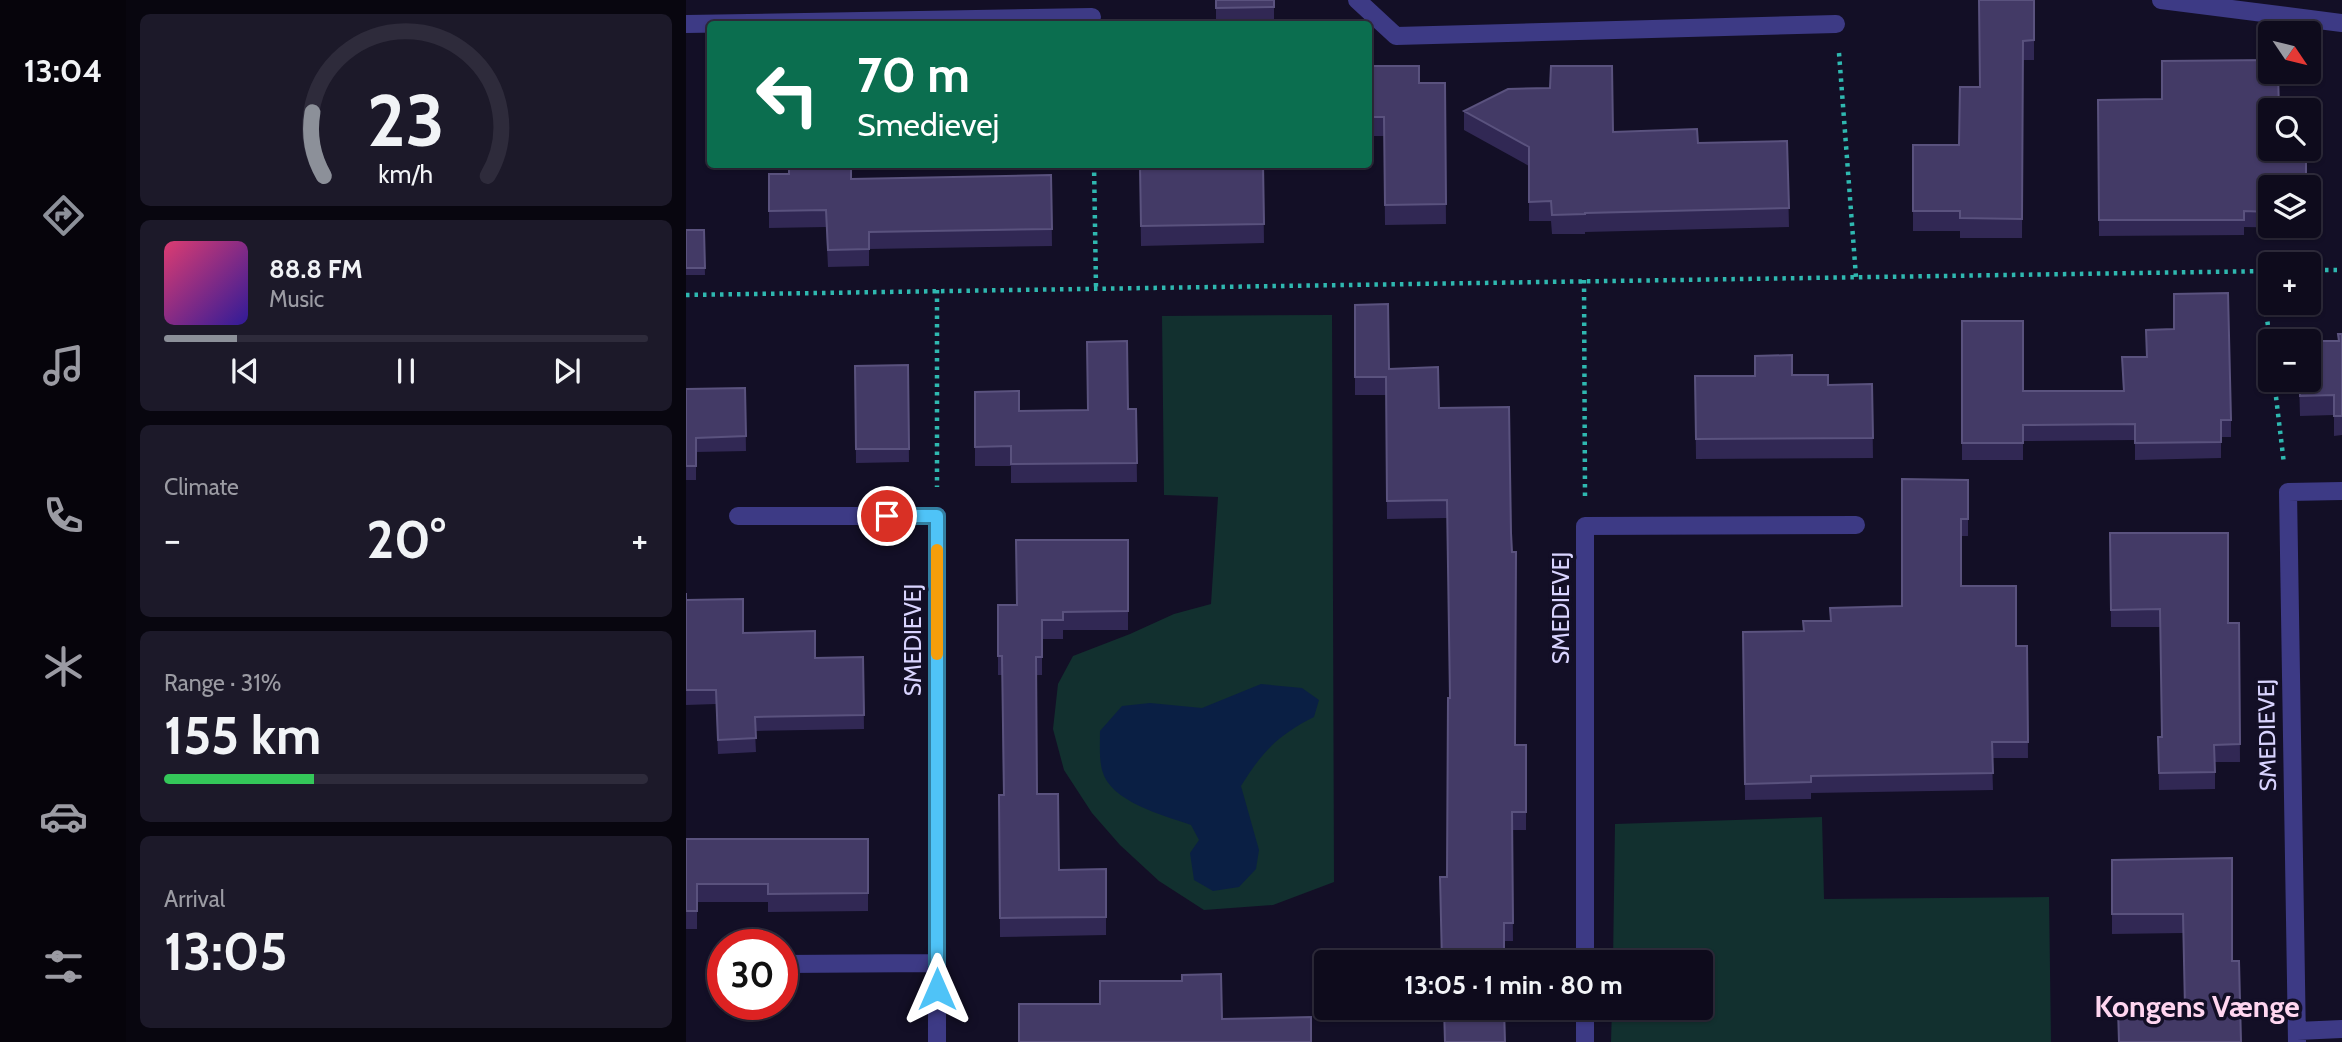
<!DOCTYPE html>
<meta charset="utf-8">
<style>
body{margin:0;font-family:Cabin,sans-serif;background:#1c1929;color:#f1f3f6;height:100vh;display:flex;flex-direction:column;font-size:26px;white-space:nowrap}
*{box-sizing:border-box;margin:0}
p{font-size:23px;color:#9b9ba3}
.icon{flex:none;width:38px;height:38px;fill:none;stroke:currentColor;stroke-width:2;stroke-linecap:round;stroke-linejoin:round}
.map{position:relative;flex:1;overflow:hidden}
.side{display:flex;flex-direction:column;gap:14px;padding:14px;background:#08060f;width:560px}
.side>*{flex:none}
.banner{position:absolute;left:21px;top:21px;width:665px;height:147px;border-radius:7px;box-shadow:0 2px 5px #0004,0 0 0 2px #2e2b3b;background:#0b6e4f;color:#fff;overflow:hidden}
.needle{width:46px;rotate:125deg}
.fabs{position:absolute;left:1572px;top:21px;display:grid;gap:14px}
.fabs a{display:grid;place-items:center;width:63px;height:63px;border-radius:7px;background:#0e0b1c;box-shadow:0 2px 5px #0004,0 0 0 2px #2e2b3b;font-size:35px}
.speed{position:absolute;left:21px;top:929px;display:flex;gap:14px;font-size:35px;font-weight:700;text-align:center}
.speed>*{display:grid;place-content:center;width:91px;height:91px;border-radius:50%;background:#0e0b1c;box-shadow:0 2px 5px #0004,0 0 0 2px #2e2b3b;line-height:1}
.speed .limit{border:10px solid #d22;background:#fff;color:#111}
.pin{position:absolute;display:grid;place-items:center;width:60px;height:60px;color:#fff;margin:-30px;border:4px solid #fff;border-radius:50%;box-shadow:0 2px 7px #0007}
.me{position:absolute;width:77px;margin:-38px;rotate:0deg;stroke-linejoin:round;filter:drop-shadow(0 0 5px #0008)}
.turn{display:flex;align-items:center;gap:24px;height:147px;padding:0 35px;font-size:32px}
.turn .icon{width:91px;height:91px;stroke-width:2.5}
.turn b{display:block;font-size:49px;line-height:60px}
.big{font-size:52px;font-weight:700;line-height:1.1}
.side .card{flex:1;display:flex;flex-direction:column;justify-content:center;gap:10px;min-width:0;padding:0 24px;border-radius:10px;background:#1c1929}
.side .dial{align-items:center;gap:0}
.dial svg{height:182px;overflow:visible;fill:none;stroke:#2e2b3b;stroke-width:7;stroke-linecap:round;text-anchor:middle}
.dial text{fill:#f1f3f6;stroke:none}
.song{display:flex;align-items:center;gap:21px}
.cover{width:84px;height:84px;border-radius:10px;background:linear-gradient(135deg,hsl(340 70% 55%),hsl(250 70% 35%))}
.played{height:7px;border-radius:4px;background:linear-gradient(90deg,#8c9099 15%,#2e2b3b 15%)}
.keys{display:flex;justify-content:space-around;direction:ltr}
.heat{display:flex;justify-content:space-between;align-items:center;font-size:38px;direction:ltr}
.charge{height:10px;border-radius:5px;background:linear-gradient(90deg,#34c759 31%,#2e2b3b 0)}
.trip{position:absolute;left:628px;top:950px;width:399px;height:70px;border-radius:7px;background:#0e0b1c;box-shadow:0 2px 5px #0004,0 0 0 2px #2e2b3b;font-weight:700;line-height:70px;text-align:center}
main{display:flex;flex:1;min-height:0}
.tab-bar{display:flex;flex-direction:column;width:126px;justify-content:space-around;align-items:center;background:#06040b;color:#9b9ba3}
.tab-bar .icon{width:49px;height:49px}
.tab-bar .on{color:#8c9099}
.tab-bar b{font-size:32px;color:#f1f3f6}
.map>svg:first-child{display:block}
.green{fill:#12302f}
.water{fill:#0a1f44}
.lines{fill:none;stroke-linecap:round;stroke-linejoin:round}
.path{stroke:#2fb8b0;stroke-width:4.5;stroke-dasharray:3.5 5;stroke-linecap:butt}
.street{stroke:#3d3a85;stroke-width:18}
.wall{fill:#312854}
.building{fill:#433a66;stroke:#5a527e;stroke-width:2}
.route-casing{stroke:#337fa1;stroke-width:18}
.route{stroke:#4fc3f7;stroke-width:12}
.slow{stroke:#f59e0b;stroke-width:12}
.labels{text-anchor:middle;stroke-width:7;stroke-linejoin:round;paint-order:stroke}
.street-label{font-size:23px;fill:#d9d4ff;stroke:#130f26}
.district-label{font-size:30px;font-weight:bold;fill:#ffd6f0;stroke:#130f26}
</style>
<main>
<nav class="tab-bar">
<b>13:04</b>
<svg class="icon on" aria-label="directions" viewBox="0 0 24 24"><path d="M12 3l9 9-9 9-9-9zM9 14v-3h6M13 9l2 2-2 2"/></svg>
<svg class="icon" aria-label="music" viewBox="0 0 24 24"><path d="M9 18V5l10-2v13"/><circle cx="6" cy="18" r="3"/><circle cx="16" cy="16" r="3"/></svg>
<svg class="icon" aria-label="phone" viewBox="0 0 24 24"><path d="M5 4h4l2 5-3 2q2 4 5 5l2-3 5 2v4C11 20 4 13 5 4z"/></svg>
<svg class="icon" aria-label="climate" viewBox="0 0 24 24"><path d="M12 3v18M4 7l16 10M4 17L20 7"/></svg>
<svg class="icon" aria-label="car" viewBox="0 0 24 24"><path d="M5 17H2v-5l4-1 3-4h7l3 4 3 1v5h-3M9 17h6M6 11h13"/><circle cx="7" cy="17" r="2"/><circle cx="17" cy="17" r="2"/></svg>
<svg class="icon" aria-label="filters" viewBox="0 0 24 24"><path d="M4 7h16M4 17h16"/><circle cx="9" cy="7" r="2"/><circle cx="15" cy="17" r="2"/></svg>
</nav>
<section class="side">
<div class="card dial"><svg viewBox="0 0 100 80">
<path d="M14 69A42 42 0 1 1 86 69"/>
<path d="M14 69A42 42 0 0 1 9 41" stroke="#8c9099"/>
<text x="50" y="56" font-size="32" font-weight="700">23</text>
<text x="50" y="72" font-size="11">km/h</text>
</svg></div>
<div class="card">
<div class="song"><i class="cover"></i><div><b>88.8 FM</b><p>Music</p></div></div>
<div class="played"></div>
<div class="keys"><svg class="icon" aria-label="previous" viewBox="0 0 24 24"><path d="M18 5L8 12l10 7zM5 5v14"/></svg><svg class="icon" aria-label="pause" viewBox="0 0 24 24"><path d="M8 5v14M16 5v14"/></svg><svg class="icon" aria-label="next" viewBox="0 0 24 24"><path d="M6 5l10 7-10 7zM19 5v14"/></svg></div>
</div>
<div class="card"><p>Climate</p>
<div class="heat"><a>−</a><b class="big">20°</b><a>+</a></div>
</div>
<div class="card"><p>Range · 31%</p><b class="big">155 km</b><div class="charge"></div></div>
<div class="card"><p>Arrival</p><b class="big">13:05</b></div>
</section>
<div class="map">
<svg width="1656" height="1042" viewBox="0 0 1656 1042">
<rect width="100%" height="100%" fill="#130f26"/>
<path class="green" d="M 646,315 L 648,882 L 587,905 L 518,910 L 473,881 L 434,845 L 406,813 L 378,770 L 367,729 L 372,684 L 387,656 L 444,634 L 488,614 L 525,604 L 532,497 L 478,495 L 476,316 Z
M 1136,817 L 1138,899 L 1363,897 L 1365,1042 L 925,1042 L 926,1008 L 1015,1008 L 1015,962 L 927,962 L 929,824 Z"/>
<path class="water" d="M 575,684 L 616,688 L 633,700 L 628,717 C 592,735 576,752 555,786 L 573,850 L 570,869 L 553,887 L 527,891 L 508,880 L 504,853 L 513,840 L 505,825 C 477,815 424,802 416,770 C 413,758 414,743 414,731 L 436,706 L 464,703 L 516,708 Z"/>
<g class="lines">
<path class="path" d="M 1153,53 L 1170,277
M 408,164 L 410,287
M 1622,270 L 1656,270
M 1575,271 L 1584,342
M 898,280 L 899,497
M 251,290 L 251,487
M 0,295 L 1584,271
M 1588,380 L 1598,464"/>
<path class="street" d="M 671,0 L 710,36 L 1150,24
M 1475,0 L 1656,23
M 0,24 L 406,17
M 52,516 L 251,516 L 251,1042
M 899,962 L 899,526 L 1170,525
M 96,964 L 251,963
M 899,1008 L 899,1042
M 1611,1031 L 1656,1029
M 1611,1042 L 1602,492 L 1656,491"/>
</g>
<path class="wall" d="M 530,0 L 588,0 L 588,24 L 530,24 Z
M 1348,0 L 1348,60 L 1337,60 L 1336,238 L 1274,238 L 1274,231 L 1227,231 L 1227,145 L 1273,145 L 1294,87 Z
M 684,66 L 733,83 L 759,83 L 760,224 L 699,225 L 698,136 L 684,136 Z
M 1412,100 L 1584,187 L 1584,226 L 1621,226 L 1621,228 L 1558,227 L 1558,235 L 1413,236 Z
M 778,111 L 1012,143 L 1101,141 L 1103,227 L 899,232 L 899,234 L 866,234 L 865,221 L 843,221 L 843,166 L 778,130 Z
M 577,164 L 578,243 L 455,246 L 454,166 Z
M 83,174 L 165,179 L 365,175 L 366,246 L 183,249 L 183,266 L 142,267 L 140,227 L 83,228 Z
M 0,230 L 18,230 L 19,275 L 0,275 Z
M 669,305 L 703,369 L 753,408 L 825,533 L 829,745 L 840,745 L 840,830 L 826,830 L 827,941 L 818,941 L 761,877 L 764,698 L 761,518 L 701,519 L 700,395 L 669,395 Z
M 1276,321 L 1337,391 L 1437,391 L 1436,357 L 1461,357 L 1460,330 L 1545,420 L 1545,437 L 1535,437 L 1535,458 L 1449,460 L 1449,440 L 1337,441 L 1337,460 L 1276,460 Z
M 1656,334 L 1656,435 L 1648,436 L 1648,415 L 1614,416 L 1613,380 L 1652,341 Z
M 222,365 L 223,462 L 170,463 L 169,366 Z
M 1106,375 L 1142,385 L 1186,384 L 1187,458 L 1010,459 L 1009,376 Z
M 59,388 L 60,451 L 10,452 L 10,480 L 0,480 L 0,389 Z
M 289,392 L 333,411 L 450,409 L 451,482 L 325,483 L 325,466 L 289,466 Z
M 1282,480 L 1282,536 L 1275,536 L 1275,586 L 1330,646 L 1341,646 L 1342,758 L 1306,758 L 1307,790 L 1125,793 L 1125,799 L 1059,800 L 1057,632 L 1117,631 L 1144,621 L 1216,606 Z
M 1424,533 L 1542,623 L 1553,623 L 1554,762 L 1529,762 L 1529,789 L 1473,790 L 1472,737 L 1476,737 L 1474,627 L 1425,627 Z
M 442,540 L 442,630 L 377,630 L 377,639 L 356,639 L 356,675 L 350,675 L 351,794 L 373,870 L 420,869 L 420,935 L 314,937 L 313,795 L 317,795 L 316,675 L 312,675 L 312,605 L 331,605 Z
M 0,593 L 0,600 L 57,633 L 129,658 L 177,657 L 178,729 L 69,731 L 70,752 L 32,754 L 30,704 L 0,705 Z
M 0,839 L 182,839 L 182,911 L 82,912 L 82,902 L 11,902 L 11,929 L 0,929 Z
M 1546,858 L 1499,1008 L 1497,933 L 1426,934 L 1426,860 Z"/>
<path class="building" d="M 530,0 L 588,0 L 588,7 L 530,8 Z
M 1293,0 L 1348,0 L 1348,40 L 1337,41 L 1336,219 L 1274,218 L 1274,211 L 1227,211 L 1227,145 L 1273,145 L 1274,87 L 1294,87 Z
M 1584,60 L 1584,72 L 1592,72 L 1593,110 L 1584,110 L 1584,149 L 1620,149 L 1620,187 L 1584,187 L 1584,212 L 1558,211 L 1558,220 L 1413,220 L 1412,100 L 1476,99 L 1476,61 Z
M 684,66 L 733,66 L 733,83 L 759,83 L 760,204 L 699,205 L 698,117 L 684,117 Z
M 865,66 L 926,66 L 927,132 L 1011,129 L 1012,143 L 1101,141 L 1103,208 L 899,213 L 899,214 L 866,215 L 865,201 L 843,202 L 843,147 L 778,111 L 822,89 L 864,88 Z
M 103,164 L 165,164 L 165,179 L 365,175 L 366,229 L 183,232 L 183,249 L 142,250 L 140,210 L 83,211 L 83,174 L 103,174 Z
M 526,164 L 577,164 L 578,224 L 455,226 L 454,166 Z
M 0,230 L 18,230 L 19,268 L 0,268 Z
M 1542,293 L 1545,420 L 1535,420 L 1535,442 L 1449,443 L 1449,424 L 1337,425 L 1337,443 L 1276,443 L 1276,321 L 1337,321 L 1337,391 L 1438,391 L 1436,357 L 1461,357 L 1460,330 L 1488,329 L 1488,294 Z
M 702,304 L 703,369 L 752,367 L 753,408 L 823,407 L 825,533 L 826,552 L 830,552 L 829,745 L 840,745 L 840,812 L 826,812 L 827,923 L 818,923 L 818,962 L 756,962 L 754,877 L 761,877 L 762,698 L 764,698 L 761,500 L 701,501 L 700,377 L 669,377 L 669,305 Z
M 1652,334 L 1656,334 L 1656,416 L 1648,416 L 1648,395 L 1614,396 L 1614,380 L 1622,380 L 1622,341 L 1653,341 Z
M 441,341 L 442,409 L 450,409 L 451,463 L 325,464 L 325,446 L 289,447 L 289,392 L 333,391 L 333,411 L 402,410 L 401,342 Z
M 1106,355 L 1106,375 L 1142,375 L 1142,385 L 1186,384 L 1187,438 L 1010,439 L 1009,376 L 1069,376 L 1069,356 Z
M 222,365 L 223,449 L 170,449 L 169,366 Z
M 59,388 L 60,436 L 10,438 L 10,466 L 0,466 L 0,389 Z
M 1216,479 L 1282,480 L 1282,519 L 1275,519 L 1275,586 L 1330,586 L 1330,646 L 1341,646 L 1342,742 L 1306,742 L 1307,773 L 1125,776 L 1125,782 L 1059,784 L 1057,632 L 1118,631 L 1117,621 L 1145,621 L 1144,608 L 1216,606 Z
M 1424,533 L 1542,533 L 1542,623 L 1553,623 L 1554,744 L 1528,745 L 1529,772 L 1473,773 L 1472,737 L 1476,737 L 1474,609 L 1425,610 Z
M 330,540 L 442,540 L 442,611 L 377,612 L 377,620 L 356,620 L 356,657 L 350,657 L 351,794 L 372,794 L 373,870 L 420,869 L 420,917 L 314,918 L 313,795 L 318,795 L 316,656 L 312,656 L 312,605 L 331,605 Z
M 0,593 L 0,600 L 57,599 L 57,633 L 129,631 L 129,658 L 177,657 L 178,715 L 69,717 L 70,738 L 32,740 L 30,690 L 0,690 Z
M 0,839 L 182,839 L 182,893 L 82,894 L 82,884 L 11,884 L 11,911 L 0,911 Z
M 1546,858 L 1546,961 L 1553,961 L 1555,1042 L 1433,1042 L 1432,1009 L 1499,1008 L 1497,914 L 1426,914 L 1426,860 Z
M 535,974 L 536,1019 L 625,1017 L 625,1042 L 333,1042 L 333,1004 L 414,1004 L 414,981 L 496,981 L 496,975 Z
M 758,1008 L 818,1008 L 819,1042 L 759,1042 Z"/>
<g class="lines">
<g class="route-casing">
<path id="route" d="M 201,516 L 251,516 L 251,989"/>
</g>
<use href="#route" class="route"/>
<path class="slow" d="M 251,550 L 251,654"/>
</g>
<g class="labels">
<g class="street-label">
<text transform="translate(875 608) rotate(-90)" y="8">SMEDIEVEJ</text>
<text transform="translate(227 640) rotate(-90)" y="8">SMEDIEVEJ</text>
<text transform="translate(1581 735) rotate(-91)" y="8">SMEDIEVEJ</text>
</g>
<g class="district-label">
<text x="1511" y="1017">Kongens Vænge</text>
</g>
</g>
</svg>
<div class="fabs">
<a><svg class="needle" viewBox="-14 -14 28 28"><path d="M0-13l5 13h-10z" fill="#e53935"/><path d="M0 13l5-13h-10z" fill="#9b9ba3"/></svg></a>
<a><svg class="icon" aria-label="search" viewBox="0 0 24 24"><circle cx="10" cy="10" r="6"/><path d="M15 15l6 6"/></svg></a>
<a><svg class="icon" aria-label="layers" viewBox="0 0 24 24"><path d="M12 4l9 5-9 5-9-5zM3 14l9 5 9-5"/></svg></a>
<a>+</a>
<a>−</a>
</div>
<div class="speed"><div class="limit">30</div></div>
<div class="pin" style="left:201px;top:516px;background:#d93025"><svg class="icon" aria-label="arrive" viewBox="0 0 24 24"><path d="M6 21V4h12l-3 4 3 4H6"/></svg></div>
<svg class="me" style="left:251px;top:989px" viewBox="-20 -20 40 40"><path d="M0-17L14 15 0 8-14 15z" fill="#4fc3f7" stroke="#fff" stroke-width="4"/></svg>
<div class="trip">13:05 · 1 min · 80 m</div>
<div class="banner">
<div class="turn"><svg class="icon" aria-label="left" viewBox="0 0 24 24"><path d="M17 20v-9H6M10 6l-5 5 5 5"/></svg><div><b>70 m</b>Smedievej</div></div>
</div>
</div>
</main>
